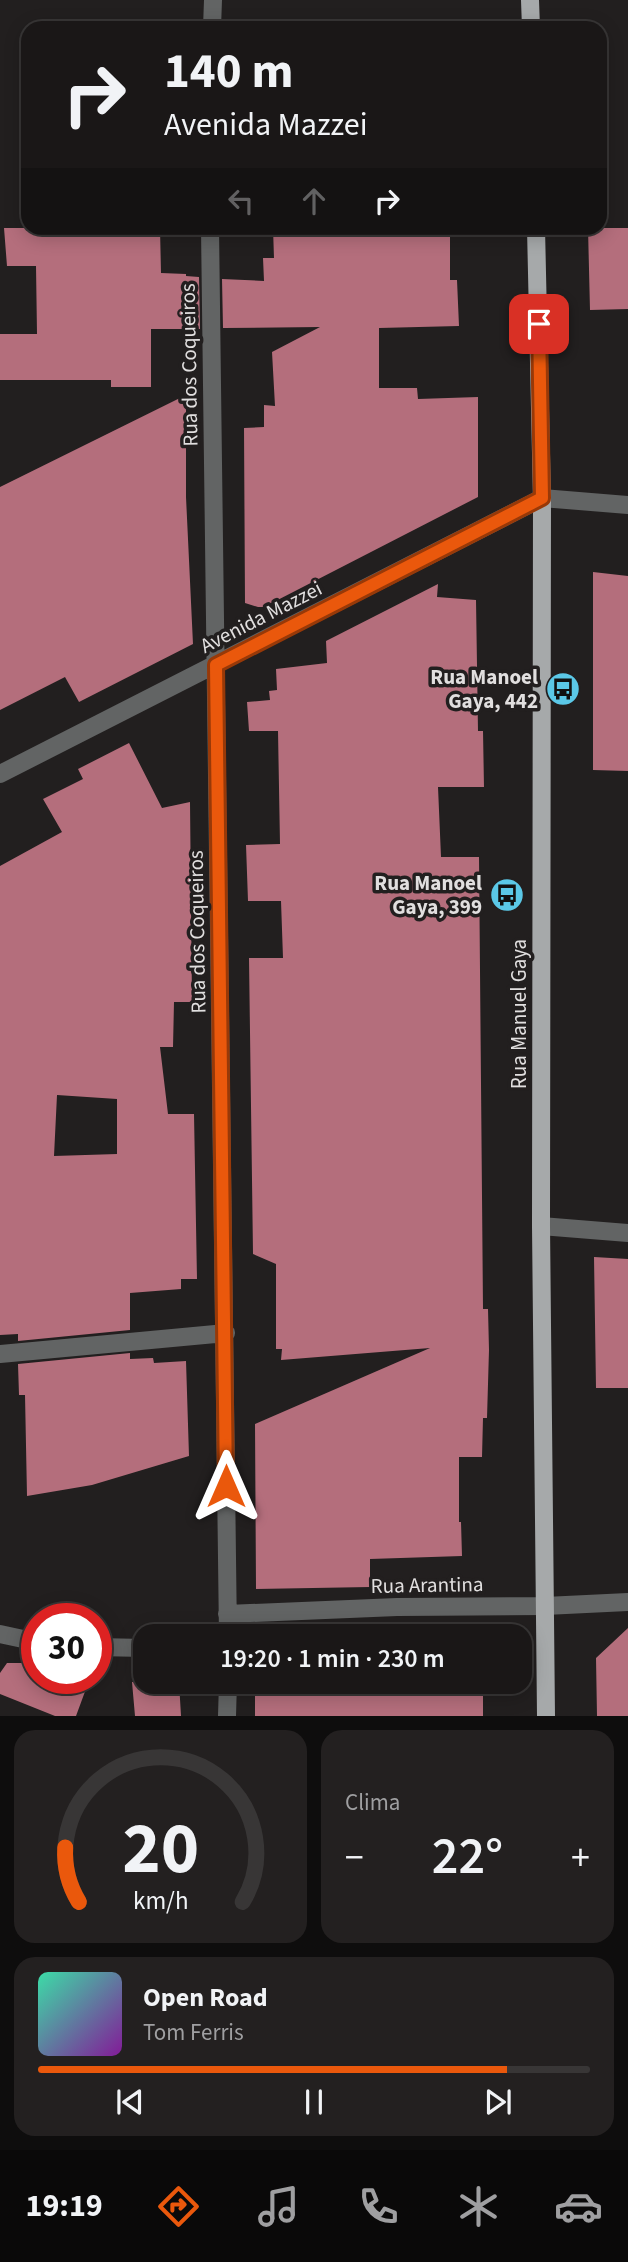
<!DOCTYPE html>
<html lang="pt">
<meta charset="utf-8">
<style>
body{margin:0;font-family:"Source Sans 3",sans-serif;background:#232020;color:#f1f3f6;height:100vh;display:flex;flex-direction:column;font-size:26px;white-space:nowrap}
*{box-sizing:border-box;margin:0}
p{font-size:23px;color:#9f9fa1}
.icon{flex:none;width:38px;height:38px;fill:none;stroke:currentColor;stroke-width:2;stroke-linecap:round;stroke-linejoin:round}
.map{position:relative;height:1716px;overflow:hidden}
.drawer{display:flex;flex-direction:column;gap:14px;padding:14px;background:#0e0d0d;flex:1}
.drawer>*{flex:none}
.guide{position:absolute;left:21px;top:21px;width:586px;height:214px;border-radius:21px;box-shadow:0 4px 18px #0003,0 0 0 2px #383636;background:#1a1717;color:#f1f3f6;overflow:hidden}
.speed{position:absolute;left:21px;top:1603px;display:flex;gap:14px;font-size:35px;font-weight:700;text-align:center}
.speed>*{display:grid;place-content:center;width:91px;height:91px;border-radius:50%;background:#1a1717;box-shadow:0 4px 18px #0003,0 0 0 2px #383636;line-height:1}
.speed .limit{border:10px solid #d22;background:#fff;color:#111}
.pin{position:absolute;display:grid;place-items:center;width:60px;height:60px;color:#fff;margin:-30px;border-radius:14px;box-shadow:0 4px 10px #0006}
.me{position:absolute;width:77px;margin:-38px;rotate:0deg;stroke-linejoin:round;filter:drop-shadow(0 0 5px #0008)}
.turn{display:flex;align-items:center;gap:24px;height:147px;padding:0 28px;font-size:32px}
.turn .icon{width:91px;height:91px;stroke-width:2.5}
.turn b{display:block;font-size:49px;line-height:60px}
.lanes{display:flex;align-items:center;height:66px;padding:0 28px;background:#0003;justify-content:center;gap:35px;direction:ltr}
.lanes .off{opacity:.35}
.big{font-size:52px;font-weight:600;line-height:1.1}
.drawer .tile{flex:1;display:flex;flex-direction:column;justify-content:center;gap:10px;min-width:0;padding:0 24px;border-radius:21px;background:#232020}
.drawer .dial{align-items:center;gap:0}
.dial svg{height:182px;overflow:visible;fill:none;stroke:#383636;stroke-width:7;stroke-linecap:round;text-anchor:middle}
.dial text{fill:#f1f3f6;stroke:none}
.song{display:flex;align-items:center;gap:21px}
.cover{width:84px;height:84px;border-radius:10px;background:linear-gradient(135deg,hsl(160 70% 55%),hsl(290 70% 35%))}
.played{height:7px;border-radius:4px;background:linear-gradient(90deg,#ea580c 85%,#383636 85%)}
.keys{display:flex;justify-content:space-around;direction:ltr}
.heat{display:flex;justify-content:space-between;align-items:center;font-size:38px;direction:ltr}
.drawer .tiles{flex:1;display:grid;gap:14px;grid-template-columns:1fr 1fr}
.tile:last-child{grid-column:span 2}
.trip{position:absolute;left:133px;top:1624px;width:399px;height:70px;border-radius:21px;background:#1a1717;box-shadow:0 4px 18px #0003,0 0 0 2px #383636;font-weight:600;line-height:70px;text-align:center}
.tabs{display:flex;height:112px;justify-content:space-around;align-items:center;background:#0a0909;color:#9f9fa1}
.tabs .icon{width:49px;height:49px}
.tabs .on{color:#ea580c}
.tabs b{font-size:32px;color:#f1f3f6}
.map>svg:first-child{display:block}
.building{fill:#b46e7c;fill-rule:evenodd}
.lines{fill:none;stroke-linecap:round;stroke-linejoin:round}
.minor{stroke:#626464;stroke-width:18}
.major{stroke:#a6a9aa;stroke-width:18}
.route-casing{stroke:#983908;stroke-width:18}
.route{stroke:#ea580c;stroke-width:12}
.labels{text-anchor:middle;stroke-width:7;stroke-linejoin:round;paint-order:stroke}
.street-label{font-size:21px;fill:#e1dfdf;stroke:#221f1f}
.poi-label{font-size:21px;font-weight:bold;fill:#e1dfdf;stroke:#221f1f;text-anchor:end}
</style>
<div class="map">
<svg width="628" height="1716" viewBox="0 0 628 1716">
<rect width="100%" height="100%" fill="#221f1f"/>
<path class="building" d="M 4,228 L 160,228 L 161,273 L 186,274 L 186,276 L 199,277 L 200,329 L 151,329 L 151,387 L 111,387 L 111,380 L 0,380 L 0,334 L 37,334 L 36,266 L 7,266 Z
M 273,228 L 450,228 L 450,280 L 457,280 L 459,326 L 379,328 L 379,388 L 417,388 L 418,399 L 478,397 L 478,497 L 264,607 L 258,607 L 245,603 L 244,428 L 264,427 L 264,405 L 275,406 L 272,352 L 320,327 L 223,328 L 222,279 L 264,281 L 263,258 L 274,258 Z
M 588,228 L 628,228 L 628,309 L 590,310 Z
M 186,395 L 186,497 L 193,644 L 79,702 L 65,677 L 0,710 L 0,487 Z
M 593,572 L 628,576 L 628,771 L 593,770 Z
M 438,584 L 437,597 L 476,600 L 478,731 L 483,731 L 484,787 L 438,787 L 441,857 L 479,857 L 483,1309 L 488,1309 L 489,1350 L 487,1418 L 483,1418 L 482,1457 L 459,1457 L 459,1522 L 461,1522 L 462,1556 L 370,1559 L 370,1587 L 256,1589 L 255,1424 L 430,1348 L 281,1360 L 282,1349 L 276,1349 L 276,1264 L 253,1254 L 249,958 L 283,958 L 281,901 L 248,901 L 246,845 L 280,844 L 278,731 L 249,731 L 247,702 L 270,700 L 269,691 L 277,690 L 276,669 L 327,663 L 326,641 Z
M 129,743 L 162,808 L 190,802 L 192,1002 L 174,1002 L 173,1047 L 160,1047 L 168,1114 L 194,1114 L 197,1279 L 181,1279 L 181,1289 L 130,1293 L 130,1330 L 18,1341 L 18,1334 L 0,1335 L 0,866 L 62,832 L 43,799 L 83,779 L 78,769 ZM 57,1095 L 117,1099 L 117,1154 L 54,1156 Z
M 594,1257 L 628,1259 L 628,1388 L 596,1388 Z
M 130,1353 L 130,1359 L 153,1358 L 154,1363 L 186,1361 L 189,1456 L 92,1485 L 27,1496 L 25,1395 L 19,1395 L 18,1364 Z
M 628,1628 L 628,1716 L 597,1716 L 596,1658 Z
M 482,1629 L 482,1636 L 344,1636 L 344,1630 Z
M 7,1663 L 37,1663 L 37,1678 L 90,1678 L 76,1716 L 55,1716 L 0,1694 L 0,1673 Z
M 132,1682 L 179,1682 L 181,1716 L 135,1716 Z
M 255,1682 L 483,1682 L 483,1716 L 255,1716 Z"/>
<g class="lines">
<path class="minor" d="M 212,28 L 213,0
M 210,228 L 228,1636
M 0,774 L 542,498 L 628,505
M 541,1226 L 628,1233
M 0,1354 L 226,1333
M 227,1614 L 397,1607 L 545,1606 L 628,1602
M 0,1634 L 37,1642
M 96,1647 L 145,1648
M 227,1716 L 228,1682"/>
<path class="major" d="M 530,0 L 531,28
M 536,228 L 542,498 L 541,1226 L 546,1716"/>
</g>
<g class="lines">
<g class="route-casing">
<path id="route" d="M 226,1486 L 216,665 L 542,498 L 539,324"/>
</g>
<use href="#route" class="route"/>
</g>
<defs>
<g id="bus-disc" transform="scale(1.75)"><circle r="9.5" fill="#5bc8e7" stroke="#221f1f"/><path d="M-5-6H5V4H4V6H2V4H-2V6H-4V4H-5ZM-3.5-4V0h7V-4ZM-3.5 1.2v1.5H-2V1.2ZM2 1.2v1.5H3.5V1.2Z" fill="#111"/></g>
</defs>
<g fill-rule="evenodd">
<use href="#bus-disc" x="563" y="689"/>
<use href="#bus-disc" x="507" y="895"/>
</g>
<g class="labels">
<g class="street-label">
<text transform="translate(189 365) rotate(-91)" y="7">Rua dos Coqueiros</text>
<text transform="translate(261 617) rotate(-27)" y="7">Avenida Mazzei</text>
<text transform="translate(197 932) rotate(-91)" y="7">Rua dos Coqueiros</text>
<text transform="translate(519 1014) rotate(-90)" y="7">Rua Manuel Gaya</text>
<text transform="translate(427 1585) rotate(-1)" y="7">Rua Arantina</text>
</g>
<g class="poi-label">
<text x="538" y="684">Rua Manoel<tspan x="538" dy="24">Gaya, 442</tspan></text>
<text x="482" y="890">Rua Manoel<tspan x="482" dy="24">Gaya, 399</tspan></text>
</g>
</g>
</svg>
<div class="speed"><div class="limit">30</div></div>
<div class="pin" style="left:539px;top:324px;background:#d93025"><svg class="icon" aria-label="arrive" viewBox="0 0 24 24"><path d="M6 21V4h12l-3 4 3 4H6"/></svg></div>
<svg class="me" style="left:226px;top:1486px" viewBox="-20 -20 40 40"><path d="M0-17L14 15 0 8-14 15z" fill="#ea580c" stroke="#fff" stroke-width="4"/></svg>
<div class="trip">19:20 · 1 min · 230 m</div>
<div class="guide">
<div class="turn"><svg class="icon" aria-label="right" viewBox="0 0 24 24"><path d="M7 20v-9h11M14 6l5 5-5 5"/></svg><div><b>140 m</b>Avenida Mazzei</div></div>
<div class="lanes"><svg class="icon off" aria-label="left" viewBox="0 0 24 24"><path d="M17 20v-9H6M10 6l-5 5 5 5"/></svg><svg class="icon off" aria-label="ahead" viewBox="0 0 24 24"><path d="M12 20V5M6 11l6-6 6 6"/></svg><svg class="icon" aria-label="right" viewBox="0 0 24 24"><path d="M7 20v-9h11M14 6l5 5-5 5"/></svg></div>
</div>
</div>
<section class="drawer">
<div class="tiles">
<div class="tile dial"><svg viewBox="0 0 100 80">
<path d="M14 69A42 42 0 1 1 86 69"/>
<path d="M14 69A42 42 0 0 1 8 45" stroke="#ea580c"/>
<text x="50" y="56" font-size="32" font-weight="700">20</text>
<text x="50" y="72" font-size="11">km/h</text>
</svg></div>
<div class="tile"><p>Clima</p>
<div class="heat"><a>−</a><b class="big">22°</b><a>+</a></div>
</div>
<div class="tile">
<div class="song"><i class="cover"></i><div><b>Open Road</b><p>Tom Ferris</p></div></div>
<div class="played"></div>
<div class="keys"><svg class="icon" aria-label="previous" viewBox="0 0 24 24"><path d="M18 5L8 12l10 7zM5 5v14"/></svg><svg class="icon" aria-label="pause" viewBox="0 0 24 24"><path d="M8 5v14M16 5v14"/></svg><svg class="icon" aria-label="next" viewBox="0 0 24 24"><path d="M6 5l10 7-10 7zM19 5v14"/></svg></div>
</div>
</div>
</section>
<nav class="tabs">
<b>19:19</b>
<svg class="icon on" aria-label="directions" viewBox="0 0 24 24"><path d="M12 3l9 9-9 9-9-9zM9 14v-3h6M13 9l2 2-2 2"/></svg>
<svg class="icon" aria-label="music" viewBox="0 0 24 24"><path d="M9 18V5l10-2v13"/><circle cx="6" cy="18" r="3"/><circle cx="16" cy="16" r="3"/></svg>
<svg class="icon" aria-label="phone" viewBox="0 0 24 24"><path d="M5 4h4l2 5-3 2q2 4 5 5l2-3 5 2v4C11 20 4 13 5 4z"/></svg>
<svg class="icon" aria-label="climate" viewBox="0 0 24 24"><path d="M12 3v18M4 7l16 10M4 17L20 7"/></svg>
<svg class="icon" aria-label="car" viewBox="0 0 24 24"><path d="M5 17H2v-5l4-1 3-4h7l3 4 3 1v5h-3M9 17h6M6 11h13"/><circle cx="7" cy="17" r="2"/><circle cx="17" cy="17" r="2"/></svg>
</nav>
